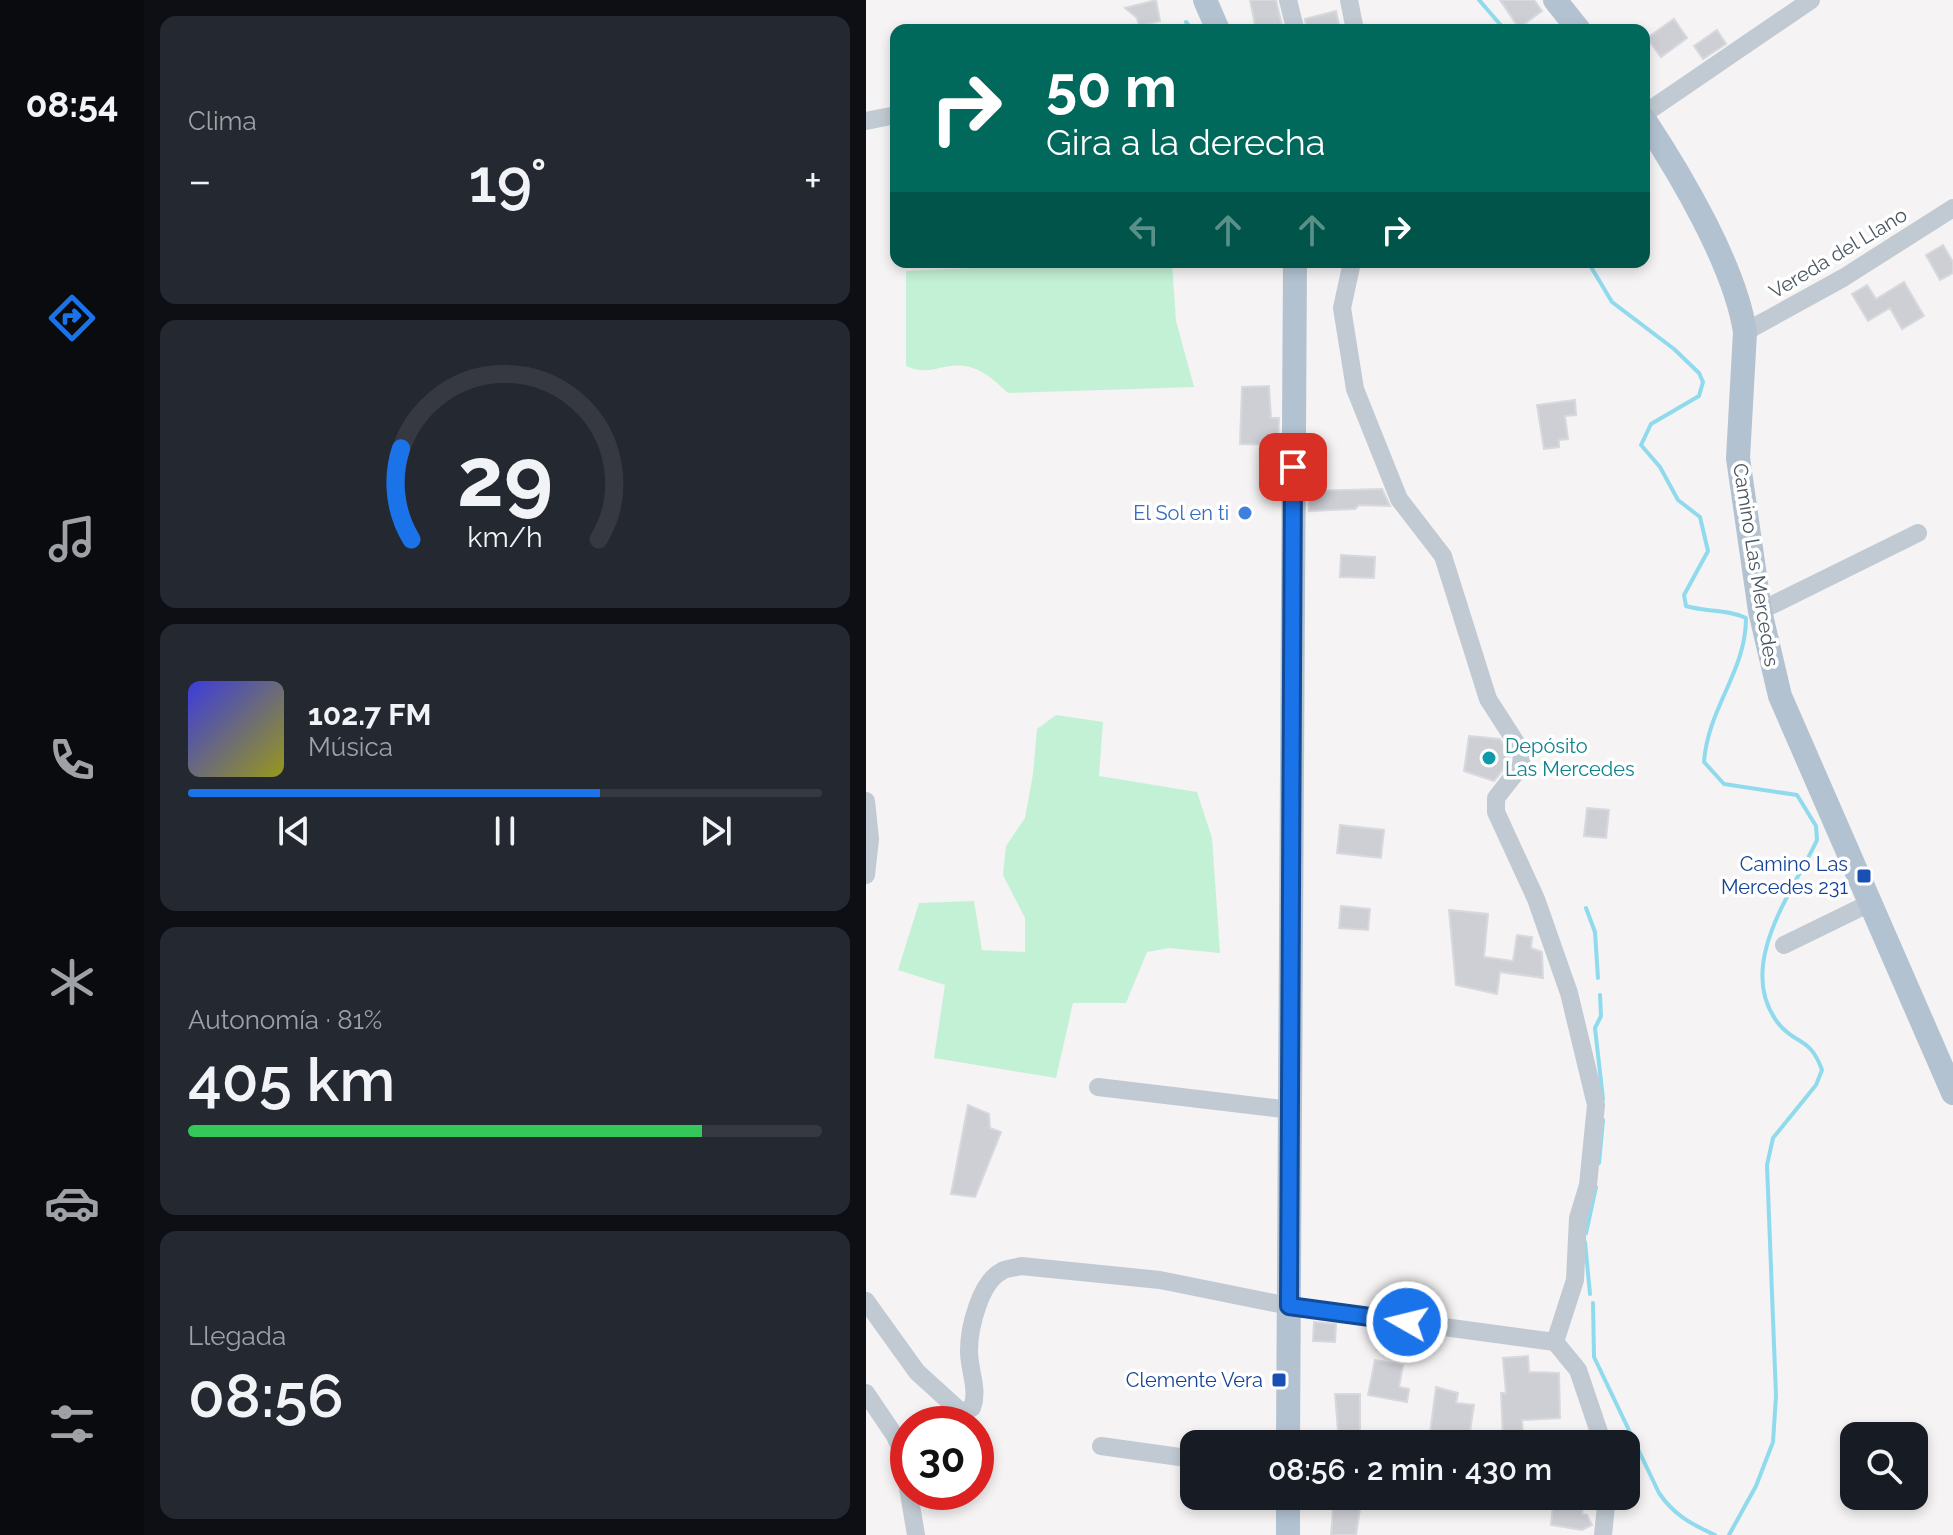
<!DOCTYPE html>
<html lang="es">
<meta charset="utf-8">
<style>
body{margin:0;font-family:Raleway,sans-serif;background:#242831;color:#f1f3f6;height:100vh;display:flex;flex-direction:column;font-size:30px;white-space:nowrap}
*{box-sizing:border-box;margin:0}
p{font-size:26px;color:#9ea1a6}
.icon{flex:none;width:44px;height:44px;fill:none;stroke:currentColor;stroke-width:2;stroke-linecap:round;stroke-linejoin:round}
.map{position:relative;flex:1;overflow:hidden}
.drawer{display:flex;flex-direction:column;gap:16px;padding:16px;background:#0d0f14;width:722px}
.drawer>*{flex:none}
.banner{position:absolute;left:24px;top:24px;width:760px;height:244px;border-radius:16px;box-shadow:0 4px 12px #0003;background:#00695c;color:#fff;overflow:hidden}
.buttons{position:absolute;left:974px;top:1422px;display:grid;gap:16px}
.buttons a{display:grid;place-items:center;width:88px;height:88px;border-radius:16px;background:#171b24;box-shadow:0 4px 12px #0003;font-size:40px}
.speed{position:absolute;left:24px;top:1406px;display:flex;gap:16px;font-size:40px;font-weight:700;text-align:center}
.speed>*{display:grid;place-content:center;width:104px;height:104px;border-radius:50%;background:#171b24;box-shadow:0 4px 12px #0003;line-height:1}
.speed .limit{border:12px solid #d22;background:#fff;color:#111}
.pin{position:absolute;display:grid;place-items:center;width:68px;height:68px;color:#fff;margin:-34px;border-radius:16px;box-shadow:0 4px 12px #0006}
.me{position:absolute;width:88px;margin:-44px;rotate:278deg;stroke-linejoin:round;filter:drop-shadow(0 0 6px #0008)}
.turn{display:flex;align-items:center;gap:28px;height:168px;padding:0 24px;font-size:36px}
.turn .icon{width:104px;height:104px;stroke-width:2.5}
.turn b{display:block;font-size:56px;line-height:68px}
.lanes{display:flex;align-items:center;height:76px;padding:0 24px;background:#0003;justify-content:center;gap:40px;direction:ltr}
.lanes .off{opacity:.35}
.big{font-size:60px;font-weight:600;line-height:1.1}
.drawer .tile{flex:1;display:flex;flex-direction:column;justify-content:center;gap:12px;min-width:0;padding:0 28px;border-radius:16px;background:#242831}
.drawer .dial{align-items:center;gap:0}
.dial svg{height:208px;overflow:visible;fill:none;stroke:#363941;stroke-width:7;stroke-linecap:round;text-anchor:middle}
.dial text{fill:#f1f3f6;stroke:none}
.song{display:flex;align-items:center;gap:24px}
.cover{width:96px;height:96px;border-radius:12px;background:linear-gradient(135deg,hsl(240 70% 55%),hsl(60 70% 35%))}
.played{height:8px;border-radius:4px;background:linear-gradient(90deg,#1a73e8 65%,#363941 65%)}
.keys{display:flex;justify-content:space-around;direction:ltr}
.heat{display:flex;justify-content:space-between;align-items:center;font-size:44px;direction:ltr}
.charge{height:12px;border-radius:6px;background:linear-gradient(90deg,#34c759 81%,#363941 0)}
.trip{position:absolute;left:314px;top:1430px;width:460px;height:80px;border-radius:16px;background:#171b24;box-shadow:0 4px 12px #0003;font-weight:600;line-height:80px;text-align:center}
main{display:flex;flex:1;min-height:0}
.menu{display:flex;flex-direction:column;width:144px;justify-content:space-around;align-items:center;background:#090b0e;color:#9ea1a6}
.menu .icon{width:56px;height:56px}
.menu .on{color:#1a73e8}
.menu b{font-size:36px;color:#f1f3f6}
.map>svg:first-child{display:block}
.green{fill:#c3f1d5}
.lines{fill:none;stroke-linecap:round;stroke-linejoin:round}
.stream{stroke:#90daee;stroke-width:4}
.building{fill:#cdcfd5;stroke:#d7d9de;stroke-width:2}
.minor{stroke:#c1cad2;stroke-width:18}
.major{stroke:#b3c2d1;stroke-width:24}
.route-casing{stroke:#114b97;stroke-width:20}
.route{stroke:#1a73e8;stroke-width:14}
.shop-dot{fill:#3f7fe0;stroke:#fff;stroke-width:3}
.culture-dot{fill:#0f9aa8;stroke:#fff;stroke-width:3}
.transit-dot{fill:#1a4fb4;stroke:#fff;stroke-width:3}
.labels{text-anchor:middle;stroke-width:7;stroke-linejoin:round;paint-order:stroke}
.street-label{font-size:20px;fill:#4a5661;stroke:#fff}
.shop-label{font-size:20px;fill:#366cbe;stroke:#fff;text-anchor:end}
.culture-label{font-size:20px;fill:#0d838f;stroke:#fff;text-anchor:start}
.transit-label{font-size:20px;fill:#164399;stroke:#fff;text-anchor:end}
</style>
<main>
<nav class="menu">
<b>08:54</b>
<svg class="icon on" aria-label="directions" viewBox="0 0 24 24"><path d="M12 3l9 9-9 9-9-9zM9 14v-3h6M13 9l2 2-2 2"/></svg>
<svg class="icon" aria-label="music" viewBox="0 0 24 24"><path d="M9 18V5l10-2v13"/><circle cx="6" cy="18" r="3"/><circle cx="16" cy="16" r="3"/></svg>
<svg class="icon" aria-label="phone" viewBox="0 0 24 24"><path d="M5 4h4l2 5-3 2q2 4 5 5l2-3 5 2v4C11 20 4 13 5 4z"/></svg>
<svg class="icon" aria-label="climate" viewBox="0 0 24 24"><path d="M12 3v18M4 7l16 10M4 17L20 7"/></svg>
<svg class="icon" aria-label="car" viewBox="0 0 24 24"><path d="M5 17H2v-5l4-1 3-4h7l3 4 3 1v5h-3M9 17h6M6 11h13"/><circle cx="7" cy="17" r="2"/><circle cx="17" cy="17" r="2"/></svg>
<svg class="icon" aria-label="filters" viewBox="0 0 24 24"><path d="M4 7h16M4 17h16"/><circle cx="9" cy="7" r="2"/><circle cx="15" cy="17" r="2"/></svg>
</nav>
<section class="drawer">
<div class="tile"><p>Clima</p>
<div class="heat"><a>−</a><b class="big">19°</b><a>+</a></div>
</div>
<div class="tile dial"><svg viewBox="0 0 100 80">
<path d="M14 69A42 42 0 1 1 86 69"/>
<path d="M14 69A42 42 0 0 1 10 34" stroke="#1a73e8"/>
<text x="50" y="56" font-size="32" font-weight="700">29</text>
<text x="50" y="72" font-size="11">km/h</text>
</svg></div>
<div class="tile">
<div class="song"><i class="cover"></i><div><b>102.7 FM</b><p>Música</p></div></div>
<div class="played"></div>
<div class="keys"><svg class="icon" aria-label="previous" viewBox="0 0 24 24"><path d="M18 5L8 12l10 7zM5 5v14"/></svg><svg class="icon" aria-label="pause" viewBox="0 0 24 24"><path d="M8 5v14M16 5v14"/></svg><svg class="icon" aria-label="next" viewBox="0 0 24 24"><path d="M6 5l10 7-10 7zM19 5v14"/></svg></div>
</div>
<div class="tile"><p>Autonomía · 81%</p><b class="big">405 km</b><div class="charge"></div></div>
<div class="tile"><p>Llegada</p><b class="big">08:56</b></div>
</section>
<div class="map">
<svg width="1087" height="1535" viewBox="0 0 1087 1535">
<rect width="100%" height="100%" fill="#f5f3f3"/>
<path class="green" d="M 240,262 L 306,262 L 310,321 L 328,387 L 142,393 C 129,381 116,368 98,366 C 76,363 63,377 40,366 L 40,271 Z
M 190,715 L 237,722 L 233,776 L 331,792 L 346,838 L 354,953 L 303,948 L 281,952 L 260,1003 L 207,1003 L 190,1078 L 68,1058 L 79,985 L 32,970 L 53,903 L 108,901 L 116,950 L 159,952 L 159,918 L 137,875 L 140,846 L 159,818 L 167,774 L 171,729 Z"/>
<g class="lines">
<path class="stream" d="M 613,0 L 639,30
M 320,22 L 326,30
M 722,262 L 746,302 L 808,349 L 833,373 L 837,382 L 833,396 L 785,424 L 775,445 L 794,467 L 812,500 L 834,517 L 842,551 L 818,595 L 820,606 C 839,612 862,609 880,618 C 880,672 842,707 838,762 L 858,784 L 931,795 L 950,826 L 951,840 C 928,890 868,966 912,1023 C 929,1045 944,1036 956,1070 L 950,1085 L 907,1138 L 901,1165 L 910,1396 L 907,1442 L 890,1486 L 863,1535
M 720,908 L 729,932 L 732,978
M 734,995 L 735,1016 L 729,1028 L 737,1099
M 733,1163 L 737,1120
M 720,1233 L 730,1187
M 719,1242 L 724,1294
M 727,1303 L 728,1357 L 793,1493 C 808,1515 825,1524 849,1535"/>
</g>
<path class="building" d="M 290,0 L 294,21 L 273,26 L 271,18 L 259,8 Z
M 384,0 L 410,0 L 417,30 L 390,30 Z
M 634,0 L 668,0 L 676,11 L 653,28 Z
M 470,11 L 474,30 L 441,30 L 439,19 Z
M 808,19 L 821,38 L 795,57 L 781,38 Z
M 851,30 L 860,44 L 837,59 L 828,46 Z
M 1077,245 L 1087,262 L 1087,273 L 1074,280 L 1060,255 Z
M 1038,282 L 1058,316 L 1036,329 L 1024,308 L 1002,321 L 986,294 L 1001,285 L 1010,299 Z
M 403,386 L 405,418 L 413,418 L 412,445 L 374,444 L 376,387 Z
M 709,400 L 710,415 L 699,416 L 702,439 L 693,440 L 693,447 L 678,449 L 671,405 Z
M 516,489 L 524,506 L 493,505 L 489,509 L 443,511 L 443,491 Z
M 475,555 L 509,557 L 508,578 L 474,577 Z
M 603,736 L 634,739 L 644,755 L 643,762 L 628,781 L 598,771 Z
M 721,808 L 743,810 L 740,838 L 718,836 Z
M 474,825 L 518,830 L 515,858 L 471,853 Z
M 475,906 L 504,909 L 502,930 L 473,928 Z
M 583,910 L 622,914 L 618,957 L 647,961 L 651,935 L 666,937 L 665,948 L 676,952 L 677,978 L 634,972 L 631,994 L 590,985 Z
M 102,1105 L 123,1114 L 124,1128 L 135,1132 L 109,1197 L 85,1194 Z
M 448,1322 L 470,1324 L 469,1342 L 447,1341 Z
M 662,1356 L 663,1372 L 693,1373 L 694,1418 L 656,1420 L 657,1436 L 637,1437 L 635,1393 L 640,1393 L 637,1358 Z
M 509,1360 L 537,1365 L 533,1387 L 543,1389 L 541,1402 L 502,1395 Z
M 570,1387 L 592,1393 L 590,1403 L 608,1405 L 603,1438 L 588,1436 L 587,1444 L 569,1444 L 569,1441 L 563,1441 Z
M 469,1394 L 494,1394 L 494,1432 L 472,1431 Z
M 468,1496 L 496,1496 L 490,1535 L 465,1535 Z
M 688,1496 L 718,1496 L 716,1514 L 721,1515 L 726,1525 L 716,1530 L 685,1525 Z"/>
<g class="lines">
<path class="minor" d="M 422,0 L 429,28
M 483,0 L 489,30
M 778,114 L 945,0
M 0,121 L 30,115
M 486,262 L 476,308 L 489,389 L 533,499 L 577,556 L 622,699 L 656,752 L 655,766 L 630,798 L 630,812 L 670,899 L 703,993 L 730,1105 L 722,1185 L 712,1218 L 709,1280 L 689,1342 L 712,1370 L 737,1444
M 879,332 L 977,278 L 1087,208
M 894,611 L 1052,533
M 0,801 L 4,839 L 0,875
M 918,945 L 1004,903
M 232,1087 L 425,1110
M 0,1301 L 51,1372 L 95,1412 L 106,1408 C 113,1389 103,1371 103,1351 C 103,1328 114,1282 136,1271 C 141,1268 149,1268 155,1266 L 294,1280 L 423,1306 L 689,1342
M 0,1393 L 29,1436 L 36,1452 L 50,1535
M 235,1446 L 328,1459
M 737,1535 L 741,1496"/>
<path class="major" d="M 339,0 L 352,30
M 689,0 L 713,30
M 778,119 C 815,175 869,266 879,332 L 872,458 L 894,611 L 914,696 L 1087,1093
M 422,1444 L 429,262
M 422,1535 L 422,1496"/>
</g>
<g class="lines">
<g class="route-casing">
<path id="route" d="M 427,467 L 423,1306 L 541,1322"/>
</g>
<use href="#route" class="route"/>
</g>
<circle class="shop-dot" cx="379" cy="513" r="8"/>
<circle class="culture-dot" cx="623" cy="758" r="8"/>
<g class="transit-dot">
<rect x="990" y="868" width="16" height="16" rx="4"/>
<rect x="405" y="1372" width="16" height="16" rx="4"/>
</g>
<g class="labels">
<g class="street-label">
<text transform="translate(972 253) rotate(-31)" y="7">Vereda del Llano</text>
<text transform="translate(890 565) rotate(81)" y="7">Camino Las Mercedes</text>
</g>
<g class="shop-label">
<text x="363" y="520">El Sol en ti</text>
</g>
<g class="culture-label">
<text x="639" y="753">Depósito<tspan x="639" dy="23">Las Mercedes</tspan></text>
</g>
<g class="transit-label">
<text x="982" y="871">Camino Las<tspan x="982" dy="23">Mercedes 231</tspan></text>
<text x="397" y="1387">Clemente Vera</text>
</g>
</g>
</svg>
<div class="buttons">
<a><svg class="icon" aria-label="search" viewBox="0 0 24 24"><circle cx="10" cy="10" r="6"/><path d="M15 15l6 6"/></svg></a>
</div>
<div class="speed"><div class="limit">30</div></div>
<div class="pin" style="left:427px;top:467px;background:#d93025"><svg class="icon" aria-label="arrive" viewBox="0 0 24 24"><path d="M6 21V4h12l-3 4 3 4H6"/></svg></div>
<svg class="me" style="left:541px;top:1322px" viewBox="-20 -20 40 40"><circle r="17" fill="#1a73e8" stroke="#fff" stroke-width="3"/><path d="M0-11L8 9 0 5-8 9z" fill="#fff"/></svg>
<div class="trip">08:56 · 2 min · 430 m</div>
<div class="banner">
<div class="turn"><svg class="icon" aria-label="right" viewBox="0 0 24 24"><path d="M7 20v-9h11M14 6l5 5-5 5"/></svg><div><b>50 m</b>Gira a la derecha</div></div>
<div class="lanes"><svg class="icon off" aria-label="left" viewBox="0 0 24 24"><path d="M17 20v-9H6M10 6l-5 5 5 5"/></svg><svg class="icon off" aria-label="ahead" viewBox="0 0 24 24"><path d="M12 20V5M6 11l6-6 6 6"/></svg><svg class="icon off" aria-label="ahead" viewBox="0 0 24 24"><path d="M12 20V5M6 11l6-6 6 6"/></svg><svg class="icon" aria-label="right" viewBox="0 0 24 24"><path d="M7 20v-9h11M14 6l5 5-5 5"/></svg></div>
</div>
</div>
</main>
